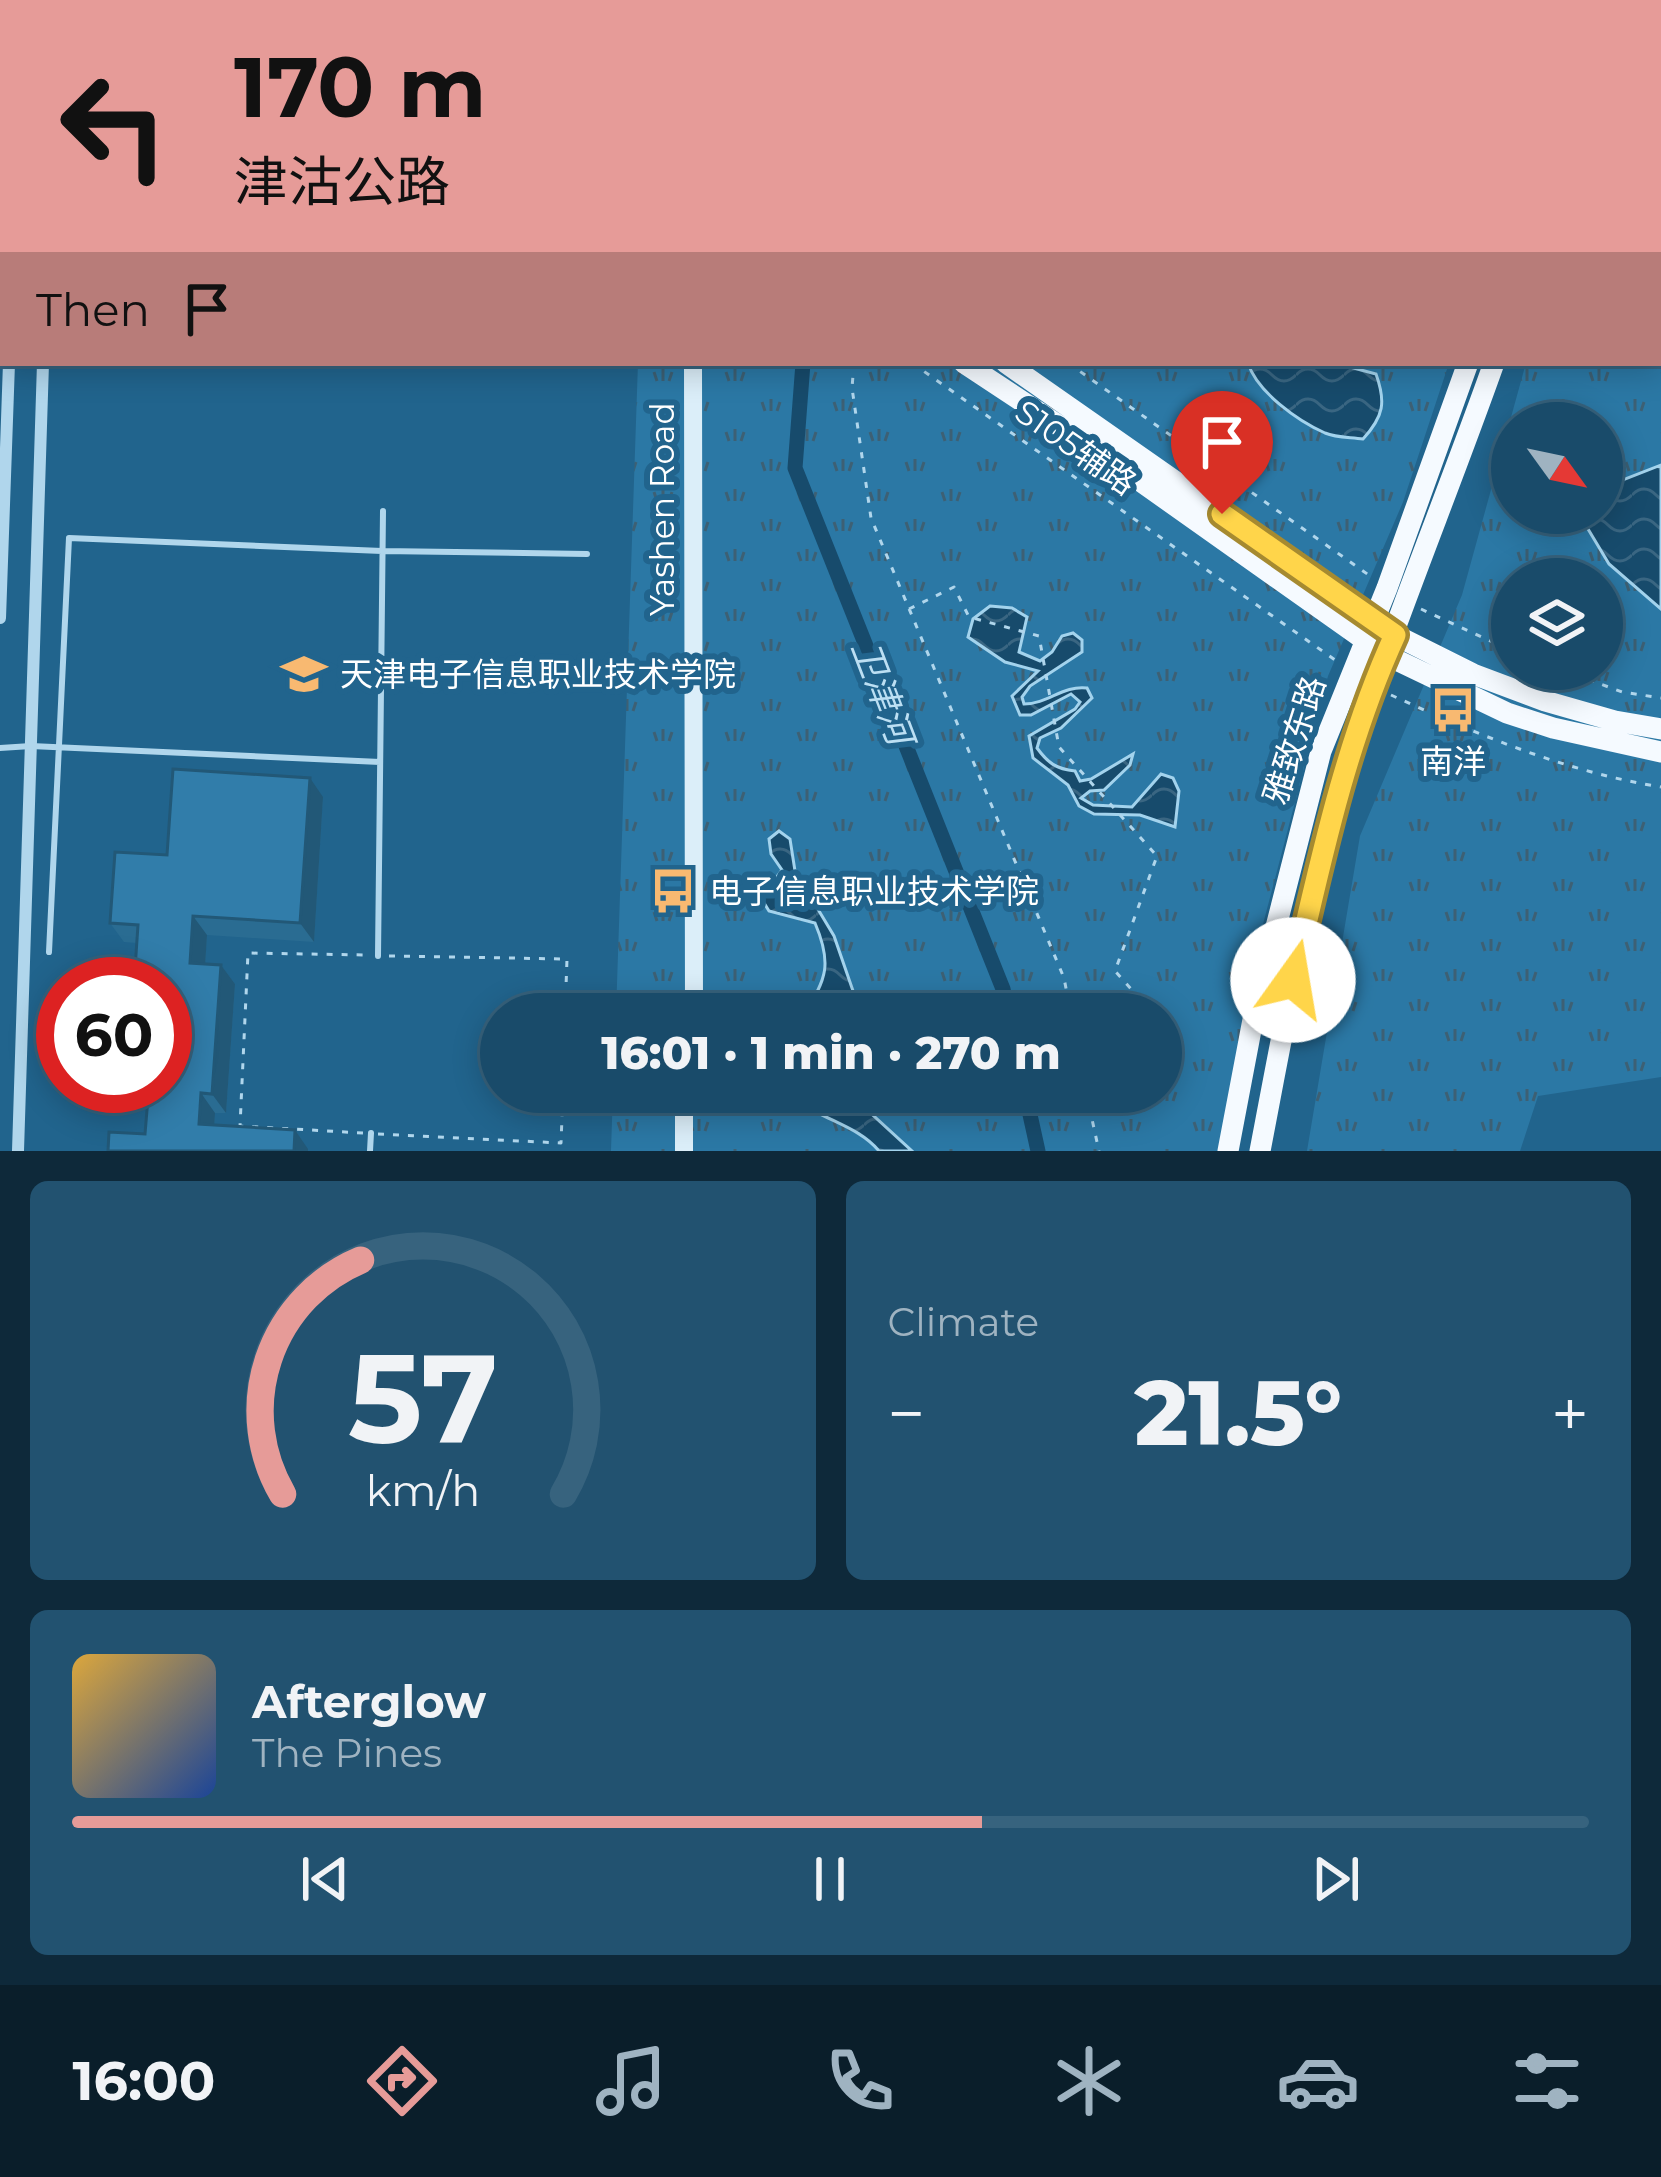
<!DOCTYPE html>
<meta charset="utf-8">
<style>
body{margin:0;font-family:Montserrat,"Noto Sans SC",sans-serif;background:#225270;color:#f1f3f6;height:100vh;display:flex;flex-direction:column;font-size:45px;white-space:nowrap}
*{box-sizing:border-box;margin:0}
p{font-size:39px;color:#9fb3c1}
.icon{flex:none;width:66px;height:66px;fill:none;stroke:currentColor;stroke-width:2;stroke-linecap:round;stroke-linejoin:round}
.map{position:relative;height:1151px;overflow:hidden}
.side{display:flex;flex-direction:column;gap:30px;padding:30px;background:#0e293a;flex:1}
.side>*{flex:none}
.hud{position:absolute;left:0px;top:0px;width:1662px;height:366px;box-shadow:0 6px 30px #0003,0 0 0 3px #37637e;background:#e69b98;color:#111;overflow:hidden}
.needle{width:78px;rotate:123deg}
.controls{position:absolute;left:1491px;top:402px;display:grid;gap:24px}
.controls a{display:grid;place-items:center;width:132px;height:132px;border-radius:50%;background:#194b6a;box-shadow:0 6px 30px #0003,0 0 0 3px #37637e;font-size:60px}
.speed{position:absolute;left:36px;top:957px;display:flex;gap:24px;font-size:60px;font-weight:700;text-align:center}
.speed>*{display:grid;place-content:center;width:156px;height:156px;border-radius:50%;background:#194b6a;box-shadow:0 6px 30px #0003,0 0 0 3px #37637e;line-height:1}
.speed .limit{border:18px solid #d22;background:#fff;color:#111}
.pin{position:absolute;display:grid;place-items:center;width:102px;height:102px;color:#fff;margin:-123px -51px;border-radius:50% 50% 50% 0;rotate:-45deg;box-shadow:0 0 12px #0007}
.pin .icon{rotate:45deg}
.me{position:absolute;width:132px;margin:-66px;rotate:13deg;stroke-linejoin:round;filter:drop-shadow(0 0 9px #0008)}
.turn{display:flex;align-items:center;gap:42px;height:252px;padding:0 36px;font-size:54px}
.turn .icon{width:156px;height:156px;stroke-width:2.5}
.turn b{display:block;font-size:84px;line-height:102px}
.then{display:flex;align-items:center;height:114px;padding:0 36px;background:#0003;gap:24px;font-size:45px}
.big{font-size:90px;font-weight:800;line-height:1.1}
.side .card{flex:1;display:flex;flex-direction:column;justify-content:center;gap:18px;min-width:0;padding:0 42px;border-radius:18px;background:#225270}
.side .dial{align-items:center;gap:0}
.dial svg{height:312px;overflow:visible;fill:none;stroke:#37637e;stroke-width:7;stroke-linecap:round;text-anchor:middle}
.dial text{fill:#f1f3f6;stroke:none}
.song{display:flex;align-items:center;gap:36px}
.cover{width:144px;height:144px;border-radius:18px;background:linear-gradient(135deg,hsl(40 70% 55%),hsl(220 70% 35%))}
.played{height:12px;border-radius:6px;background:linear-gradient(90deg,#e69b98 60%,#37637e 60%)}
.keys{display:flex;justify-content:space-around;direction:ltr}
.heat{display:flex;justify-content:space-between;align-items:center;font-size:66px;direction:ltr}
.side .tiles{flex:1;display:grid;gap:30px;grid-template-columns:1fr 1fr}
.card:last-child{grid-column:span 2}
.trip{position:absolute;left:480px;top:993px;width:702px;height:120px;border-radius:60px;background:#194b6a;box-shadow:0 6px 30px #0003,0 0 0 3px #37637e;font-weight:800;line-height:120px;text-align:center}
.tabs{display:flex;height:192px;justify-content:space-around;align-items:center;background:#0a1e2a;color:#9fb3c1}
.tabs .icon{width:84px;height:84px}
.tabs .current{color:#e69b98}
.tabs b{font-size:54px;color:#f1f3f6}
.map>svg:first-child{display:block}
.park{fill:url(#park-tufts);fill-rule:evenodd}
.water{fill:url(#water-waves);stroke:#a3d3ed;stroke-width:3}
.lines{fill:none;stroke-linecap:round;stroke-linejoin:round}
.canal{stroke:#174b6c;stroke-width:15}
.path{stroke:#b0d6ec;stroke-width:3;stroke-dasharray:6 9;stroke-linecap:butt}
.lane{stroke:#b0d6ec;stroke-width:6}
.street{stroke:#b0d6ec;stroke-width:12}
.secondary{stroke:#dbeef9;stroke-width:18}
.primary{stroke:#f5faff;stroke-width:21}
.wall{fill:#2a6c92}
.shaded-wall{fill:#225877}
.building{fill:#317daa;stroke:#225877;stroke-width:3}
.route-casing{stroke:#a68a30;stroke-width:30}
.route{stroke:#ffd54a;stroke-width:21}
.labels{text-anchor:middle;stroke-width:12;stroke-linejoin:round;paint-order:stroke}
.street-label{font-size:33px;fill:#fff;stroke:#21648d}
.poi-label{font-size:33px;fill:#fff;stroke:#21648d;text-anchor:start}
.water-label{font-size:36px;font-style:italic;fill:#bcdff3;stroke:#21648d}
</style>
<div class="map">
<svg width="1661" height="1151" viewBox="0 0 1661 1151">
<defs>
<pattern id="park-tufts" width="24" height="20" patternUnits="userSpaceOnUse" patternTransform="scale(3)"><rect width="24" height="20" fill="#2b78a5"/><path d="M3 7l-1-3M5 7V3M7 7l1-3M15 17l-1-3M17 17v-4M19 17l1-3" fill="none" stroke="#3d6074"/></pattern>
<pattern id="water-waves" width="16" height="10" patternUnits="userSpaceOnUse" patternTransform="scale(3)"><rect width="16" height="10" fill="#174b6c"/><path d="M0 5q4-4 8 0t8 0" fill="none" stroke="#3a6682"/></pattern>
</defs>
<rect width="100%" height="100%" fill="#21648d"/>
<path class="park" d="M 653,0 L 1559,0 L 653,3 Z
M 1626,0 L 1661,0 L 1661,1077 L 1538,1096 L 1520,1151 L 1307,1151 L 1360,836 L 1462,595 L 1526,363 L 1659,363 L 1659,3 L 1625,3 ZM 1512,423 L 1602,423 L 1602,513 L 1512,513 ZM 1512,579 L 1602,579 L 1602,669 L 1512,669 Z
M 638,363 L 1449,363 L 1403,502 L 1328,676 L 1257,947 L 1223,1151 L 611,1151 L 613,1092 L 1161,1092 L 1161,1014 L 616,1014 Z"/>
<path class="water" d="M 1248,363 L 1335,363 L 1376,374 C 1386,402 1384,416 1363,439 C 1351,437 1337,438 1325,433 C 1298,421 1257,392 1248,363 Z
M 1661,465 L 1661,609 L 1609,564 L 1588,529 L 1570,513 L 1602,513 L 1602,488 Z
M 990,606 L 1012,608 L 1027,617 L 1019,652 L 1040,661 L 1052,652 L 1062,636 L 1073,633 L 1082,640 L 1082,652 L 1030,686 L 1022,697 L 1024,704 C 1048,704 1063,685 1087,688 L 1092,698 L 1061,728 L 1040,738 L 1037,748 C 1048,763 1056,769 1075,771 L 1080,781 L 1091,779 L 1133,754 L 1130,765 L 1104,790 L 1090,791 L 1081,798 L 1093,805 L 1132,807 L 1161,774 L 1173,778 L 1179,791 L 1175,827 L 1140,815 L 1094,814 L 1079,806 L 1068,785 L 1033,758 L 1029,736 L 1075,709 L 1080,702 L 1071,694 L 1031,715 L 1020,715 L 1012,696 L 1038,671 L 1005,662 L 968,637 L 973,619 Z
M 779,831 L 790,839 L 795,871 L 834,936 L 861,1014 L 804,1014 C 827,979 832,963 815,923 L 769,911 L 761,898 L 782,870 L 771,854 L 769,839 Z
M 791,1092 L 863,1092 L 863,1106 L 912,1151 L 879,1151 C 855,1122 814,1120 791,1092 Z"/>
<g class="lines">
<path class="canal" d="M 803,363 L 795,468 L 1003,989 L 1008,1014
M 1025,1092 L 1038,1151"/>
<path class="path" d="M 1103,3 L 1104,0
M 0,175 L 3,174
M 0,259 L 3,259
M 854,363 L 852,388 L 871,518 L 1064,978 L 1071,1014
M 912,363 L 1338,662
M 1068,363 L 1373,578
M 909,609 L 954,587 L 969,617 L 1039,636 L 1059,747 L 1157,856 L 1115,971 L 1150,1010 L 1145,1014
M 1421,609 L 1512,651
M 1560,669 L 1622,692 L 1661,698
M 1391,695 C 1478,735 1567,772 1661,787
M 389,956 L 567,959 L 565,1014
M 1086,1092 L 1099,1151
M 363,1133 L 240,1126 L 248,953 L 368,955
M 378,1134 L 561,1143 L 563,1092"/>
<path class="lane" d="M 203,3 L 204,0
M 400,3 L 400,0
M 605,3 L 605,0
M 0,748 L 31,746 L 380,762
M 49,952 L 69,538 L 382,551 L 587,554
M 378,956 L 383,511
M 370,1151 L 371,1133"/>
<path class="street" d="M 0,618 L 9,363
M 18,1151 L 43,363"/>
<path class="secondary" d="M 20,3 L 20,0
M 57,3 L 57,0
M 710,3 L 711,0
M 693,363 L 694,1014
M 684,1151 L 684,1092"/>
<path class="primary" d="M 1575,3 L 1575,0
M 1608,3 L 1608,0
M 0,201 L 3,201
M 0,230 L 3,230
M 964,363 L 1102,454 L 1386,655 L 1507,713 L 1553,728 L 1661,752
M 1006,363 L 1395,635 L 1473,674 L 1545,701 L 1615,721 L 1661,729
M 1228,1151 L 1255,1009 L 1321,751 L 1387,588 L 1468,363
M 1260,1151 C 1283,1031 1304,910 1339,794 C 1383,648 1443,507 1494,363"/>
</g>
<path class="wall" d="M 323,797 L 314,942 L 207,935 L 205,964 L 221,965 L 235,984 L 226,1113 L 215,1113 L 214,1125 L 295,1130 L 308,1151 L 108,1151 L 145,1134 L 149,1087 L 141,1086 L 165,1086 L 137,943 L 124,942 L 110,923 L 167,855 Z"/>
<path class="shaded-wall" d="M 310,778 L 323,797 L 314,942 L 300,923 Z
M 193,916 L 207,935 L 204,982 L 190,963 Z
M 221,965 L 235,984 L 226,1113 L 212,1094 Z
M 201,1093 L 215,1113 L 213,1143 L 199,1124 Z
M 295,1130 L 308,1149 L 308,1151 L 294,1151 Z"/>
<path class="building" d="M 173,769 L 310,778 L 300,923 L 193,916 L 190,963 L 221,965 L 212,1094 L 201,1093 L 199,1124 L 295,1130 L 294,1151 L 108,1151 L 109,1132 L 145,1134 L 149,1086 L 165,1086 L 165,984 L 134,984 L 138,925 L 110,923 L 115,852 L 167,855 Z"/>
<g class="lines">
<g class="route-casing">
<path id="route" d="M 1222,514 L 1395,635 C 1345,744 1320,864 1293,980"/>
</g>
<use href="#route" class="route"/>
</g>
<defs>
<g id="university-bare" transform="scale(3.6)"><path d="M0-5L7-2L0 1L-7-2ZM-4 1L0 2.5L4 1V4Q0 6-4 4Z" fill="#f8b971" stroke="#21648d" stroke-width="2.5" paint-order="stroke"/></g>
<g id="bus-bare" transform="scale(3.6)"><path d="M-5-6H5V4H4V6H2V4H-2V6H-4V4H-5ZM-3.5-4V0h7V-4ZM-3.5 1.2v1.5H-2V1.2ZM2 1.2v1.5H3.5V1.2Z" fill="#f8b971" stroke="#21648d" stroke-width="2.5" paint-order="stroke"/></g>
</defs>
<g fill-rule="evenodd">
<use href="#university-bare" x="304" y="674"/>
<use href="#bus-bare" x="1453" y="710"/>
<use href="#bus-bare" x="673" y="891"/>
</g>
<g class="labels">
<g class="street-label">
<text transform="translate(1076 447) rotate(35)" y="12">S105辅路</text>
<text transform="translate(662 509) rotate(-90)" y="12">Yashen Road</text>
<text transform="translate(1294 740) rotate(-72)" y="12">雅致东路</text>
</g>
<g class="poi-label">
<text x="340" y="686">天津电子信息职业技术学院</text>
<text x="1453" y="773" text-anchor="middle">南洋</text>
<text x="709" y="903">电子信息职业技术学院</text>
</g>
<g class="water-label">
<text transform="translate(883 692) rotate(69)" y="13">卫津河</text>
</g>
</g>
</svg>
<div class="controls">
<a><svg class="needle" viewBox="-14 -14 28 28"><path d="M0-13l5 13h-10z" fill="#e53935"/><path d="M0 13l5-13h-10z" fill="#9fb3c1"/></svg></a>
<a><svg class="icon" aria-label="layers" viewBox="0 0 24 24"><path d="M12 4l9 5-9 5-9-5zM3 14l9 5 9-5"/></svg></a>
</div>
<div class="speed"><div class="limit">60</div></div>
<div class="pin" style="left:1222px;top:514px;background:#d93025"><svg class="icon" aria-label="arrive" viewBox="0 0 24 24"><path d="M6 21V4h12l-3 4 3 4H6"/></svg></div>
<svg class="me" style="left:1293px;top:980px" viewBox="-20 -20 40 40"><circle r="19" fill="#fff"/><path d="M0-13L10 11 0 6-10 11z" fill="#ffd54a"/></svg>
<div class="trip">16:01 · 1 min · 270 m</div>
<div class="hud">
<div class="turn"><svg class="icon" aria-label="left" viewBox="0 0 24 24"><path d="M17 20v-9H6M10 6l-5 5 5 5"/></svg><div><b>170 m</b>津沽公路</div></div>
<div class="then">Then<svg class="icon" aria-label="arrive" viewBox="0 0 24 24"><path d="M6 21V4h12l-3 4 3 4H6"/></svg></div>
</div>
</div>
<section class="side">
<div class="tiles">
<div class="card dial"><svg viewBox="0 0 100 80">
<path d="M14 69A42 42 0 1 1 86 69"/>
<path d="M14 69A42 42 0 0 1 34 9" stroke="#e69b98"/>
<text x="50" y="56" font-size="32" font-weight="700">57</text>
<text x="50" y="72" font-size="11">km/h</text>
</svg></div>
<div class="card"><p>Climate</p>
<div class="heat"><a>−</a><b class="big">21.5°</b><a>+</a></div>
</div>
<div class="card">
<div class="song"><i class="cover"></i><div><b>Afterglow</b><p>The Pines</p></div></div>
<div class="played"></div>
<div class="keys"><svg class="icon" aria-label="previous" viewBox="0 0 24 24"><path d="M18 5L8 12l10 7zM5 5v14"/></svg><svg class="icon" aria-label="pause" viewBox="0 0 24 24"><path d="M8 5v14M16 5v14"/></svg><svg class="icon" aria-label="next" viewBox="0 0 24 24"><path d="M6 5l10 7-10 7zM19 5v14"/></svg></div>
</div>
</div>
</section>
<nav class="tabs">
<b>16:00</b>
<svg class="icon current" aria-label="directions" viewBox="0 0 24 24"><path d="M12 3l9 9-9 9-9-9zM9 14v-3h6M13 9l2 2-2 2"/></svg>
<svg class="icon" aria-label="music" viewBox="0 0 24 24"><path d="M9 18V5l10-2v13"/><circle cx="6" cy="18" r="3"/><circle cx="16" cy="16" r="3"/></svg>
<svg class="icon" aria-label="phone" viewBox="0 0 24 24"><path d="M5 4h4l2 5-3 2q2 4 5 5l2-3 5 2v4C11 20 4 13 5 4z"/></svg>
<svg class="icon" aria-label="climate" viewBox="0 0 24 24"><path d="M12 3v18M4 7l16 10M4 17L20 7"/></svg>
<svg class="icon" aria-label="car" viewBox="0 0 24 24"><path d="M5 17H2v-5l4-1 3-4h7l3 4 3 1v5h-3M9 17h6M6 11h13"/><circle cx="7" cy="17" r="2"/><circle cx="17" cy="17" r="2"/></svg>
<svg class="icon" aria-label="filters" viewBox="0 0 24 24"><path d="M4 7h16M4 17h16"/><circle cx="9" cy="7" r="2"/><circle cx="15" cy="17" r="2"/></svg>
</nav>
